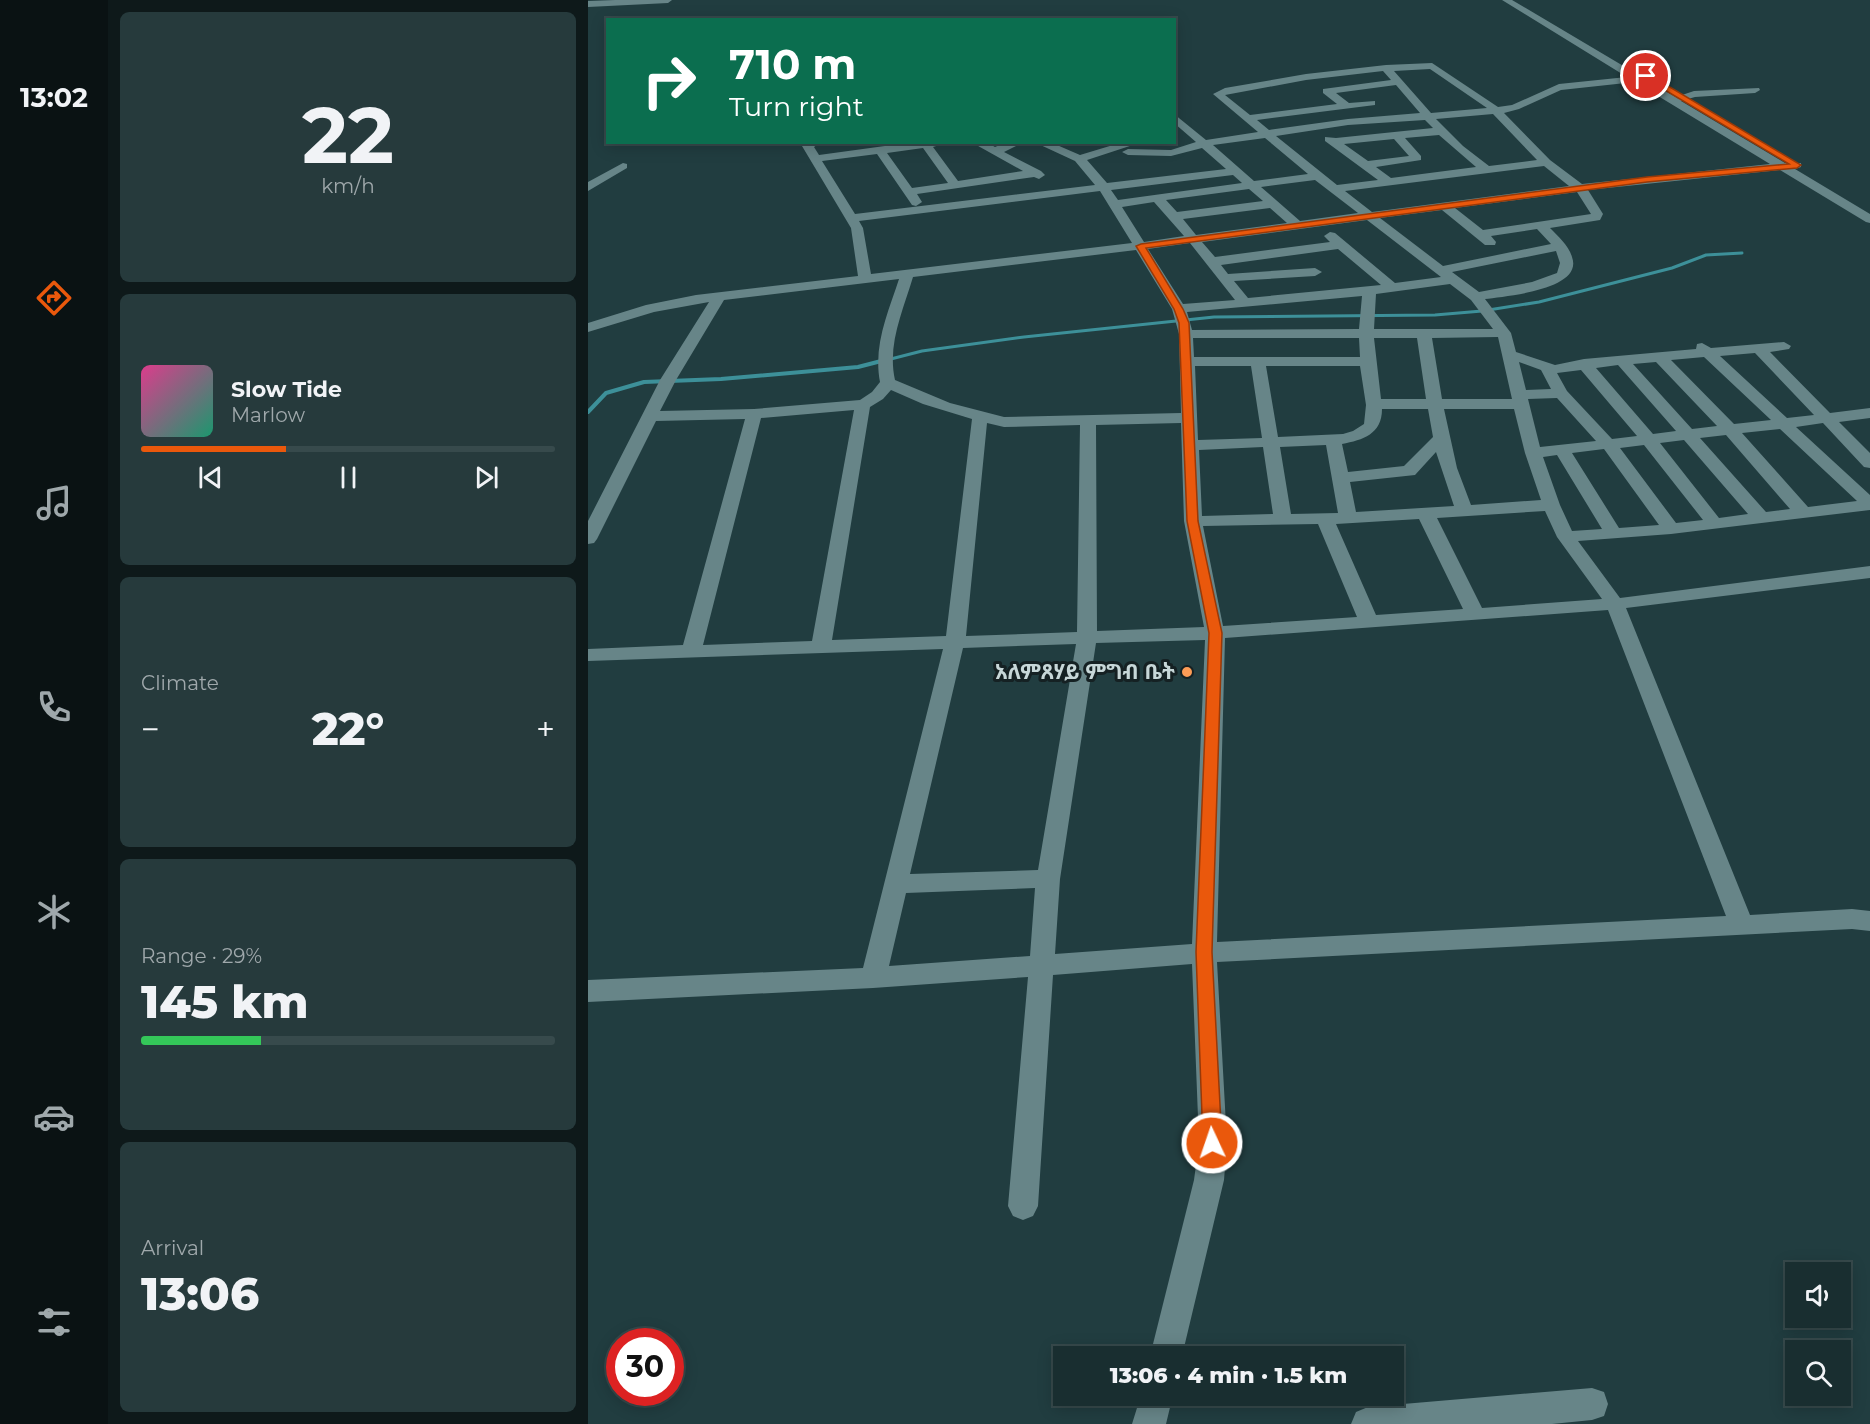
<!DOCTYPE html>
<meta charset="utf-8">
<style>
body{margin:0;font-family:Montserrat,"Noto Sans Ethiopic",sans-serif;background:#263a3c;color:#f1f3f6;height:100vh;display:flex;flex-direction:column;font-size:22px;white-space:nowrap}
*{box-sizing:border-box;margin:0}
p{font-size:20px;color:#9fa8ab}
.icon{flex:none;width:33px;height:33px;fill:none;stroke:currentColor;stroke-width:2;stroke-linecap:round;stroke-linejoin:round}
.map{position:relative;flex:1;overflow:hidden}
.sheet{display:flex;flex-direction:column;gap:12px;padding:12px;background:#0e191a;width:480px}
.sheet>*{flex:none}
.banner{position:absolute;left:18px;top:18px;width:570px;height:126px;border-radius:0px;box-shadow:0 3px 15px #0003,0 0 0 2px #374a4c;background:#0b6e4f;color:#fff;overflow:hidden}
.buttons{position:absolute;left:1197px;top:1262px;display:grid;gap:12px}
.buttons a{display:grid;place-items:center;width:66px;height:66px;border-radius:0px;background:#192e30;box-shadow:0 3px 15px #0003,0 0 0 2px #374a4c;font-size:30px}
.speed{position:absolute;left:18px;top:1328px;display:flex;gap:12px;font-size:30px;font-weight:700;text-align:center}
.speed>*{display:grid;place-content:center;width:78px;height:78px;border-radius:50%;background:#192e30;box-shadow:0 3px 15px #0003,0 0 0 2px #374a4c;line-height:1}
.speed .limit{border:9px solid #d22;background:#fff;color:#111}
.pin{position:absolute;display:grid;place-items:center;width:51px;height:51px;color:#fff;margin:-26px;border:3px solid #fff;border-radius:50%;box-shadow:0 2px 6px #0007}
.me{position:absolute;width:66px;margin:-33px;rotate:357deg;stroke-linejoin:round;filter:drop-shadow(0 0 4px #0008)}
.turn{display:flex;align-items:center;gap:21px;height:126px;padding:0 24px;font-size:27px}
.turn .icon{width:78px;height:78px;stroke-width:2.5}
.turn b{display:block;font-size:42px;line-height:51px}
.big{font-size:45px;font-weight:800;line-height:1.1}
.sheet .card{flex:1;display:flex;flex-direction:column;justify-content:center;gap:9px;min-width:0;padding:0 21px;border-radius:9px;background:#263a3c}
.sheet .dial{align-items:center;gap:0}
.dial b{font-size:78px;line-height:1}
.song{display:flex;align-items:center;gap:18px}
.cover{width:72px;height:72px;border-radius:9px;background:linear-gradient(135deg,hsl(330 70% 55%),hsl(160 70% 35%))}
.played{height:6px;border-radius:3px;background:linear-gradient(90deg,#ea580c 35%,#374a4c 35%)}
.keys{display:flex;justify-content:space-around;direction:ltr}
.heat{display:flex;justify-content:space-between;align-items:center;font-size:33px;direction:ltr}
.charge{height:9px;border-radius:4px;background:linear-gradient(90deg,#34c759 29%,#374a4c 0)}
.trip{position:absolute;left:465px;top:1346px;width:351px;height:60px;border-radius:0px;background:#192e30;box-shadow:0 3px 15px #0003,0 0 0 2px #374a4c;font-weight:800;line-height:60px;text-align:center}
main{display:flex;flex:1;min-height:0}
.menu{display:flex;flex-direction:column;width:108px;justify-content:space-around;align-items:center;background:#0a1213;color:#9fa8ab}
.menu .icon{width:42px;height:42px}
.menu .active{color:#ea580c}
.menu b{font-size:27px;color:#f1f3f6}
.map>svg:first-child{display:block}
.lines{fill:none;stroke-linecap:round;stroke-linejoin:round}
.stream-far1{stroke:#3d9099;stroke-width:3}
.stream{stroke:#3d9099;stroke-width:4}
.minor{fill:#678588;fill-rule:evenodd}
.route{fill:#ea580c;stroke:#983908;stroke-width:1.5}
.poi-dot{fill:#fd9c56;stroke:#152123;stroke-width:2}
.labels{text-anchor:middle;stroke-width:6;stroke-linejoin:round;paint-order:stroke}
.poi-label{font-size:21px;font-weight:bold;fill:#c7d7d8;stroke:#152123;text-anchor:end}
</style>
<main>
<nav class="menu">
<b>13:02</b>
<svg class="icon active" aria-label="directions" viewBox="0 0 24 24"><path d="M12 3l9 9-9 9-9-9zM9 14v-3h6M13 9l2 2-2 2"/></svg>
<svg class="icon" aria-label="music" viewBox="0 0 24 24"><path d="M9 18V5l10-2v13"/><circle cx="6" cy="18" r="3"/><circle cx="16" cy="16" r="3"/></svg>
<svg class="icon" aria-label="phone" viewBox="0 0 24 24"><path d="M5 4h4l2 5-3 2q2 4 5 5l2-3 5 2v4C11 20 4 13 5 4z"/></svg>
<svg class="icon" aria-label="climate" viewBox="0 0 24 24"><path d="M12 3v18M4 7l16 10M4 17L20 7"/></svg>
<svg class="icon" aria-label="car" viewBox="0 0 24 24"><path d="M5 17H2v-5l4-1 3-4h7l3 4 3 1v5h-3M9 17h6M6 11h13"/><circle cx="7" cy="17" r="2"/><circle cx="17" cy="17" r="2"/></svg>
<svg class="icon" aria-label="filters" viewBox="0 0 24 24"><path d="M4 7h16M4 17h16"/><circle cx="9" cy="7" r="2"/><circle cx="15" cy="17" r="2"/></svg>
</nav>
<section class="sheet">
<div class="card dial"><b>22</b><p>km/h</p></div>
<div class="card">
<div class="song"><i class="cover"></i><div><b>Slow Tide</b><p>Marlow</p></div></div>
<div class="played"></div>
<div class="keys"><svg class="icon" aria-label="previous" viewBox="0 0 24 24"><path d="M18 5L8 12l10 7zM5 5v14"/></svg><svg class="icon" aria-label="pause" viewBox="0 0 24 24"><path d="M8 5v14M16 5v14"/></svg><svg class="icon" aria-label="next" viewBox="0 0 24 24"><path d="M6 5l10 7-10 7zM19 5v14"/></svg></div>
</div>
<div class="card"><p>Climate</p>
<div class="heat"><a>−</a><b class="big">22°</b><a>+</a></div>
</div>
<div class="card"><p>Range · 29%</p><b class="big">145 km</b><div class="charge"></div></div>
<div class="card"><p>Arrival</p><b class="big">13:06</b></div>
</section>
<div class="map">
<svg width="1282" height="1424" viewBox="0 0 1282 1424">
<rect width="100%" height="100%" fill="#213d40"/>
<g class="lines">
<path class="stream-far1" d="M 295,361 L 334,351 L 436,337 L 626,317 L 847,315 L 894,311 L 951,302 L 1084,268 L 1118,255 L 1154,253"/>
<path class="stream" d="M 0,412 L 18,393 L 56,382 L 133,379 L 270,367 L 301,359"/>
<path class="minor" d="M 27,0 L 84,0 L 80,3 L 0,7 L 0,1 Z
M 914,0 L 924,0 L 1091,99 L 1091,96 L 1106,91 L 1171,88 L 1172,90 L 1167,93 L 1107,97 L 1093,101 L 1197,163 L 1213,163 L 1213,167 L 1207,169 L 1282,214 L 1282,223 L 1278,222 L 1192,170 L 1000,190 L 1015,214 L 1012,220 L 962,228 C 970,236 981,246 984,257 C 996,290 918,296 897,299 L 923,333 L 928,352 L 967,365 L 996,359 L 1108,349 L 1109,344 L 1114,343 L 1123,348 L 1196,342 L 1203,346 L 1201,349 L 1182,352 L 1242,413 L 1282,408 L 1282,418 L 1251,422 L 1282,453 L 1282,468 L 1276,467 L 1235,423 L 1208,427 L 1282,495 L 1282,510 L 1083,534 L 990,541 L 1032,598 L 1282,566 L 1282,578 L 1038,608 L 1162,915 L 1264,909 L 1282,911 L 1282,931 L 1264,929 L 629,962 L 639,1143 L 636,1180 L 594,1356 L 562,1356 L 606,1180 L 611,1143 L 604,964 L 465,975 L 450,1206 L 445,1216 L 435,1220 L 425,1216 L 420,1206 L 440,977 L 285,988 L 0,1002 L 0,980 L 275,968 L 355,649 L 0,661 L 0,649 L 95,645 L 157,419 L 68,421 L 9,539 L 6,543 L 0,544 L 0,521 L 72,380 L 121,302 L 66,312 L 0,332 L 0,323 L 58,305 L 108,295 L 270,276 L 263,228 L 214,146 L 218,142 L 233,142 L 226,147 L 231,155 L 326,142 L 361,142 L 345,147 L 370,181 L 435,171 L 383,142 L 398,142 L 407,147 L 419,142 L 436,142 L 416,152 L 453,171 L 457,175 L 451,179 L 446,177 L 329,194 L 334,202 L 328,206 L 324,205 L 289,154 L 234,161 L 267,214 L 507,185 L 487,161 L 446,142 L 462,142 L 492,155 L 535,142 L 554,142 L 499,160 L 519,183 L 638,169 L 614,148 L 583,156 L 540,155 L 534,152 L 540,149 L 583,150 L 608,142 L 586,123 L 586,114 L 618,140 L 670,132 L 625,94 L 637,88 L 718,74 L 798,65 L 844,63 L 910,107 L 924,105 L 971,84 L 1039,77 ZM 842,69 L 899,108 L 843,113 L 806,71 ZM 795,71 L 803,80 L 735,89 L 735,93 L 749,104 L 662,115 L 637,95 L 718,80 ZM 1047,82 L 1182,164 L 994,184 L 962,160 L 916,113 L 931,109 L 973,90 ZM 808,85 L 832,113 L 760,119 L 681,130 L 669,120 L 787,105 L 787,101 L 761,103 L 748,93 ZM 905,114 L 949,160 L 901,166 L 875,146 L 848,119 ZM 837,120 L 845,128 L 748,138 L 737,137 L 737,141 L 790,180 L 749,185 L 688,136 L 760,125 ZM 851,135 L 888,167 L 803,178 L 788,167 L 833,160 L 833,156 L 817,138 ZM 677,138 L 720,174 L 666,181 L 625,145 ZM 806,139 L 821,156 L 780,161 L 756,144 ZM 335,148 L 360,183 L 324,188 L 299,153 ZM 956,166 L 981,186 L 784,212 L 757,191 ZM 645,175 L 654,183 L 530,200 L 523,190 ZM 727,180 L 770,213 L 712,221 L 673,187 ZM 661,189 L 675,201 L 589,212 L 578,200 ZM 512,191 L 544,243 L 283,274 L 275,228 L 271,221 ZM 989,192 L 1003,214 L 895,230 L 867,208 ZM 566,202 L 596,236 L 556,242 L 534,207 ZM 682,208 L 699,223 L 608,235 L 595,219 ZM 854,210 L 897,245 L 907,245 L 908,242 L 903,236 L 949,229 L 963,244 L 855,266 L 792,218 ZM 779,220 L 853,277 L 807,283 L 747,233 L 742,232 L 736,236 L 742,242 L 627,257 L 614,242 ZM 602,243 L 647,300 L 595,304 L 560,249 ZM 750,249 L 793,285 L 660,298 L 646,281 L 727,276 L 734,272 L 727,268 L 640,274 L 633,265 ZM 548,250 L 584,309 L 591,334 L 593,413 L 416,417 L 362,403 L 307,380 C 299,344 315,311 325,277 ZM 968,251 L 972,263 L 969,273 L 944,282 L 891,292 L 864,272 ZM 311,279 C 300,313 285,345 292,382 L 284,392 L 272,400 L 166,409 L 72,411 L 88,380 L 136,300 ZM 862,284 L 883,300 L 905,329 L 786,329 L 788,294 ZM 774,296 L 771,329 L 604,330 L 599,312 ZM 910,337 L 924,399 L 854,399 L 844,338 ZM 605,338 L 771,338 L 772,357 L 606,357 ZM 786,338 L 829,338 L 838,399 L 793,399 ZM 1167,353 L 1226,415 L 1199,418 L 1132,356 ZM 1116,357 L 1183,420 L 1146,424 L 1083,360 ZM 931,362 L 953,370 L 963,389 L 938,390 ZM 1068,362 L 1129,426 L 1104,429 L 1045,364 ZM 1030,365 L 1088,431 L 1065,434 L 1008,368 ZM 607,366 L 663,366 L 674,438 L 610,440 ZM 678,366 L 772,366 L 778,405 L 776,424 L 765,431 L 755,434 L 690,437 ZM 993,370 L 1049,436 L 1024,439 L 979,391 L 969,373 ZM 303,390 L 335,404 L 384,419 L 358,636 L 244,640 L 282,407 L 295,399 ZM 969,398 L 1008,441 L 952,447 L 940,399 ZM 794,409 L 840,409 L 845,437 L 816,466 L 760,472 L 754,444 C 775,440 794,434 794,409 ZM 856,409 L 926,409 L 937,453 L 953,500 L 883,505 L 869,468 ZM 266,410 L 224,641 L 115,645 L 173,418 ZM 399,423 L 416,427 L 492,425 L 489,632 L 378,636 ZM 593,423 L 596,521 L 616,627 L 509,631 L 508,425 ZM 1192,429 L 1269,501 L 1220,507 L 1154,433 ZM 1138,435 L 1202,509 L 1178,512 L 1112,438 ZM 1096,440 L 1160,514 L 1131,518 L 1072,443 ZM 738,445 L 750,513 L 703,514 L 692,447 ZM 1056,445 L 1115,520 L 1088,523 L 1032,448 ZM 675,447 L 685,514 L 614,516 L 611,450 ZM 1016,449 L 1071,525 L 1031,528 L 984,453 ZM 848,452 L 866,506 L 768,512 L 762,482 L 827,475 ZM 969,455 L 1014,529 L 984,531 L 972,505 L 955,457 ZM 957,511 L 969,537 L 1014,599 L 894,608 L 849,518 ZM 831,519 L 875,609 L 788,615 L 748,524 ZM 730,524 L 769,617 L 635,626 L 615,526 ZM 1020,610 L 1138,916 L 629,942 L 637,638 ZM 617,640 L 604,944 L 467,954 L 472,879 L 508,643 ZM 488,644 L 450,870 L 322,874 L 375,648 ZM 447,888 L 442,956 L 301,966 L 318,893 Z
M 35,163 L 39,164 L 39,168 L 0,191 L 0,182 Z
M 1004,1388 L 1016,1392 L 1020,1404 L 1016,1416 L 1004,1420 L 964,1424 L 763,1424 L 768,1412 L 780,1407 Z
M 553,1395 L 585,1395 L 578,1424 L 544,1424 Z"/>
</g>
<path class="route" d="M 1055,74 L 1060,74 L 1213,165 L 1209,168 L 1059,182 L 558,248 L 595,309 L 601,323 L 610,521 L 634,633 L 624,952 L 634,1143 L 631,1149 L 624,1151 L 618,1149 L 615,1143 L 608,952 L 621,633 L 599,521 L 591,323 L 586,309 L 548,246 L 553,244 L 1059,177 L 1201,164 L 1055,77 Z"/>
<circle class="poi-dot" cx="599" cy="672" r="6"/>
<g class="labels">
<g class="poi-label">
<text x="587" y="679">አለምጸሃይ ምግብ ቤት</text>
</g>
</g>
</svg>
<div class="buttons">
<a><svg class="icon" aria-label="sound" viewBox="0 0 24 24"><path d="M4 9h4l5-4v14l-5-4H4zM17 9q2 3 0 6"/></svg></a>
<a><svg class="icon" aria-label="search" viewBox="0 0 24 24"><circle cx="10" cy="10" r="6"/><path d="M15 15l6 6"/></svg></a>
</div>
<div class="speed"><div class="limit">30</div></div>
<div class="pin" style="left:1058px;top:76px;background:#d93025"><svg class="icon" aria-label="arrive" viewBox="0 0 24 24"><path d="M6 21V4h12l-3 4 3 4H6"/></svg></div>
<svg class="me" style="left:624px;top:1143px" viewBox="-20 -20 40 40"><circle r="17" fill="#ea580c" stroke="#fff" stroke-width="3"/><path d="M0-11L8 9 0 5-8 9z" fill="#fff"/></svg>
<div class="trip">13:06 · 4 min · 1.5 km</div>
<div class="banner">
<div class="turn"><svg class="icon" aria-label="right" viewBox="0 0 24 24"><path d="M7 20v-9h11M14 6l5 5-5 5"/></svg><div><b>710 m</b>Turn right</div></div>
</div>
</div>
</main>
